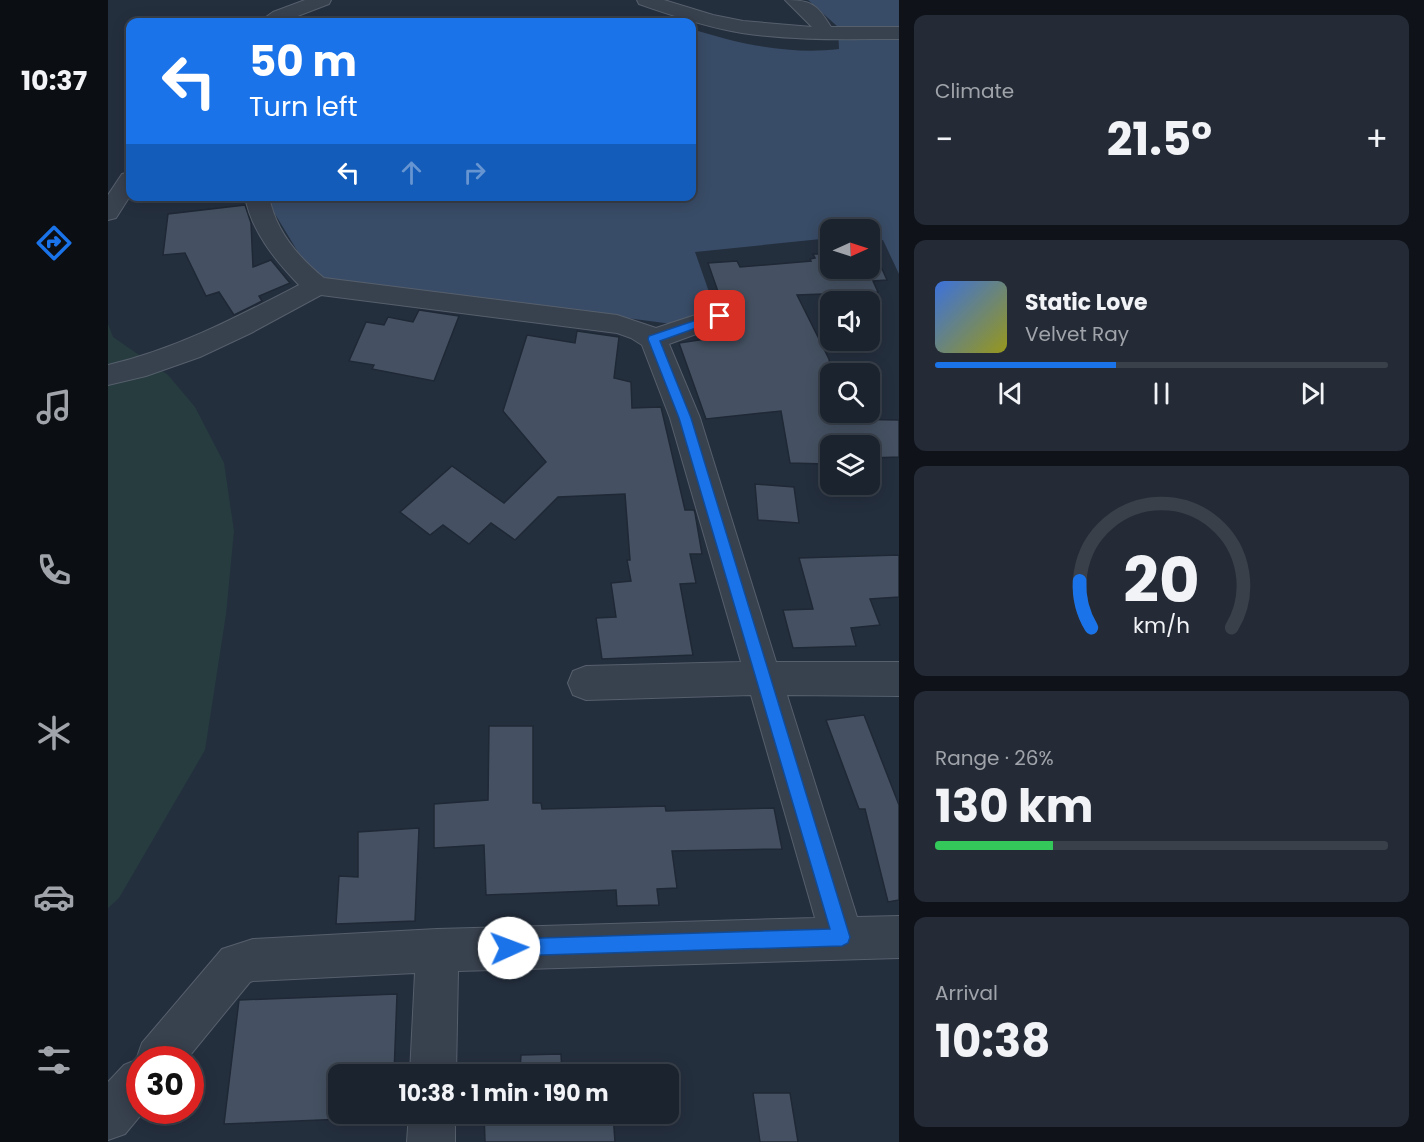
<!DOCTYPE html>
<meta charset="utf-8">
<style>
body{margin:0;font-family:Poppins,sans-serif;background:#242b36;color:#f1f3f6;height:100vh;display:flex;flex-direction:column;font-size:22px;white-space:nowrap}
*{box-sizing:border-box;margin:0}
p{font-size:20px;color:#a0a4aa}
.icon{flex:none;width:33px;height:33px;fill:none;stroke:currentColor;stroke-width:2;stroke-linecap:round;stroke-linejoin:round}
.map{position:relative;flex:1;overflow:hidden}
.details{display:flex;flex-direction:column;gap:15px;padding:15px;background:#0f1319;width:525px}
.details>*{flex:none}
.banner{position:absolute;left:18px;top:18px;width:570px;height:183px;border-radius:12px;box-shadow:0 3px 15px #0003,0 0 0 2px #39404a;background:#1a73e8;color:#fff;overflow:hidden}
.needle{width:39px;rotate:87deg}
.tools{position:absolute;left:712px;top:219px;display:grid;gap:12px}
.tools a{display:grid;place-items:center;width:60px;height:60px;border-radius:12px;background:#1b232e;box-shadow:0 3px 15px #0003,0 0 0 2px #39404a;font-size:30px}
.speed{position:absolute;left:18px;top:1046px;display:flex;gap:12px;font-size:30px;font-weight:700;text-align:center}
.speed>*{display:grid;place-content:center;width:78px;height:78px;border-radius:50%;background:#1b232e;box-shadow:0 3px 15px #0003,0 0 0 2px #39404a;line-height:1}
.speed .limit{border:9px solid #d22;background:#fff;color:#111}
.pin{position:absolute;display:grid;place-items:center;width:51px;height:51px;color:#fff;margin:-26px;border-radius:12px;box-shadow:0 3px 9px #0006}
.me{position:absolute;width:66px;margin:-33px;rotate:88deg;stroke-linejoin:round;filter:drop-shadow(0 0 4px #0008)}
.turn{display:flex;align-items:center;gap:21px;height:126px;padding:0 24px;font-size:27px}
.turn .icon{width:78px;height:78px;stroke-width:2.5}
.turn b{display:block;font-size:42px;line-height:51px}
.lanes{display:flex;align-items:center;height:57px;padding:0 24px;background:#0003;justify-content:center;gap:30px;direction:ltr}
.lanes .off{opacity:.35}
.big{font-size:45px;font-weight:700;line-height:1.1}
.details .tile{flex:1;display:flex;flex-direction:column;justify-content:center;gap:9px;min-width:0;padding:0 21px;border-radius:12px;background:#242b36}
.details .dial{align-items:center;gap:0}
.dial svg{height:156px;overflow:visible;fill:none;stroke:#39404a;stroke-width:7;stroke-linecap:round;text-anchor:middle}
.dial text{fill:#f1f3f6;stroke:none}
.song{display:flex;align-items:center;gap:18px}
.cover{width:72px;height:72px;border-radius:9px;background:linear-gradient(135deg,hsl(220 70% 55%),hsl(60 70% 35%))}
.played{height:6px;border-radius:3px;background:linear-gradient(90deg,#1a73e8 40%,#39404a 40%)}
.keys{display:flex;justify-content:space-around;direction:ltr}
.heat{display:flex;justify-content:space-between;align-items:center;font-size:33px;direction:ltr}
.charge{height:9px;border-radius:4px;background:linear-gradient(90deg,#34c759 26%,#39404a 0)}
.trip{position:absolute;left:220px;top:1064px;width:351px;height:60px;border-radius:12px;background:#1b232e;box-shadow:0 3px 15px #0003,0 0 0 2px #39404a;font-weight:700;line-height:60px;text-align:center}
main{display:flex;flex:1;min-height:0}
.menu{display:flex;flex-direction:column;width:108px;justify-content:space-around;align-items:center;background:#0b0e12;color:#a0a4aa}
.menu .icon{width:42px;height:42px}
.menu .active{color:#1a73e8}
.menu b{font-size:27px;color:#f1f3f6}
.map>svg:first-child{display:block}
.green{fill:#263c3f}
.water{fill:#394c67}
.building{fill:#455162;stroke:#1f2835;stroke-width:1.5}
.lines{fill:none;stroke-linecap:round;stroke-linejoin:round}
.minor-casing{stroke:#565f6c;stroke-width:2}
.minor{fill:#38414e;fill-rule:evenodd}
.route{fill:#1a73e8;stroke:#114b97;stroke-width:1.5}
</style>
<main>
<nav class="menu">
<b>10:37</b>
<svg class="icon active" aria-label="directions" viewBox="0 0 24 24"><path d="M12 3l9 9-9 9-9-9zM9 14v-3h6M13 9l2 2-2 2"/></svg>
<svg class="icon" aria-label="music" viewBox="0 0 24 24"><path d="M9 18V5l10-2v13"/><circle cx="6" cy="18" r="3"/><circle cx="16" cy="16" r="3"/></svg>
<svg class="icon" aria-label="phone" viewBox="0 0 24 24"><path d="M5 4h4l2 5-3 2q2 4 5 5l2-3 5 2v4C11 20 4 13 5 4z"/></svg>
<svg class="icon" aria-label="climate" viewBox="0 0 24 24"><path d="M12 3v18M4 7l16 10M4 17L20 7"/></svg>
<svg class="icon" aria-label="car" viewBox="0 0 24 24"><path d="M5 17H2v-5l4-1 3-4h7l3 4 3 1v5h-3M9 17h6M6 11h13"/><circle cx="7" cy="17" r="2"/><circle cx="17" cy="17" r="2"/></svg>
<svg class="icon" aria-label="filters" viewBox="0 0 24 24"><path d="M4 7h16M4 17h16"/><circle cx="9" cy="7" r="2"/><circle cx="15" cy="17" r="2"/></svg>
</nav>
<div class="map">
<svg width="791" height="1142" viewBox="0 0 791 1142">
<rect width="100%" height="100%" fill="#242f3e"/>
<path class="green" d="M 0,324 L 5,337 L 60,375 L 87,407 L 116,463 L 126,531 L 118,614 L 97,750 L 11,898 L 0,908 Z"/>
<path class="water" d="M 700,0 L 791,0 L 791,274 L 775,240 L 762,240 L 762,230 L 723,230 L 723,238 L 587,252 L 607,309 L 564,324 L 211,277 L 190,252 L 161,204 L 161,196 L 584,196 L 584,29 C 630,44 683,55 731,49 L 730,27 Z"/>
<path class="building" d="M 137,205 L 143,223 L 145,267 L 163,260 L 182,283 L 151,296 L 154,301 L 126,315 L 111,292 L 98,296 L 77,253 L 55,255 L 60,214 Z
M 762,253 L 767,253 L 779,280 L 765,281 L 770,292 L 689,295 L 721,359 L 724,374 L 723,412 L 733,412 L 735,419 L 791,420 L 791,457 L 762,458 L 762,446 L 723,446 L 723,460 L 717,460 L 718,464 L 682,463 L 673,411 L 598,419 L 571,343 L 625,335 L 622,324 L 627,315 L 623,309 L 615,306 L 600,263 L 629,261 L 632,267 L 703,261 L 702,259 L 707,258 L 705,254 L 723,254 L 723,268 L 762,268 Z
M 311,310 L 351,316 L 326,381 L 264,369 L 266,365 L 241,361 L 258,322 L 276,325 L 280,317 L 305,322 Z
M 469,331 L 511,337 L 506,378 L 523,382 L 524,408 L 553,407 L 577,510 L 586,510 L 587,513 L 594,554 L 582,554 L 588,583 L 572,584 L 585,655 L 494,659 L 488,618 L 508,617 L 503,583 L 523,581 L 519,560 L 522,560 L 517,494 L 450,497 L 407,540 L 383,523 L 361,544 L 335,525 L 322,535 L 292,512 L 344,466 L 396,503 L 438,462 L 395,411 L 419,335 L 467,343 Z
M 647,484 L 686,487 L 691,523 L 650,520 Z
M 791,555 L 791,597 L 762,599 L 772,625 L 743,628 L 748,646 L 685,648 L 675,610 L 705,609 L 691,558 Z
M 756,715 L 791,805 L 791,900 L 780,902 L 757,809 L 751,809 L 718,720 Z
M 381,726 L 425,726 L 425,803 L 433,803 L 434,809 L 557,806 L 558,811 L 666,808 L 674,849 L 564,851 L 569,888 L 549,889 L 551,905 L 509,906 L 508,890 L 378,895 L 376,845 L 326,848 L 326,804 L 380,800 Z
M 311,828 L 307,921 L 228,924 L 231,876 L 250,877 L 250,832 Z
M 289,994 L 286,1074 L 231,1074 L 231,1113 L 285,1113 L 285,1117 L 116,1124 L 131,1000 Z
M 453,1054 L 454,1074 L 374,1074 L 412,1069 L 413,1055 Z
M 645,1093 L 682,1093 L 690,1142 L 652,1142 Z
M 376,1113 L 505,1113 L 507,1142 L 377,1142 Z"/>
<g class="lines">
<g class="minor-casing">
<path id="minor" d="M 197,0 L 223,0 L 221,4 L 174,22 L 151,22 L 165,12 Z
M 529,0 L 556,0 L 605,15 L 635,21 L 704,27 L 677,0 C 703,0 709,4 723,27 L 791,27 L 791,39 C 739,39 686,41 634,33 C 599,27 565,16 531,4 Z
M 22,172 L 22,196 L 8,218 L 0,220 L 0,195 L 14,174 Z
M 137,196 L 161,196 C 167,230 190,257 216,278 L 509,315 L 548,328 L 612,307 L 621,310 L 625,316 L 621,322 L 561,344 L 592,418 L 668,662 L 791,662 L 791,696 L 679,695 L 749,917 L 791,916 L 791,958 L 350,971 L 348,1074 L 302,1074 L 307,973 L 145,981 L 142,982 L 79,1059 L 32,1059 L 32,1110 L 37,1110 L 17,1134 L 0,1140 L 0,1082 L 16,1065 L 28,1060 L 34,1043 L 114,949 L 145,939 L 329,929 L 707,918 L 643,695 L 478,700 L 465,695 L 460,683 L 465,671 L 478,666 L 633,662 L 562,418 L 534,345 L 523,338 L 509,333 L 213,295 L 143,333 L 92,357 L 38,376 L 0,385 L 0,365 C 69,349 129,317 191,285 C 167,260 143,231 137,196 Z
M 301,1113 L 347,1113 L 347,1142 L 299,1142 Z"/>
</g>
<use href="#minor" class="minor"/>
</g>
<path class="route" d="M 612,312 L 616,313 L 616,318 L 552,341 L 583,418 L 742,937 L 740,943 L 734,946 L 401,956 L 394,954 L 392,948 L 394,941 L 401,939 L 722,929 L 571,418 L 540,339 L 541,336 Z"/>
</svg>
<div class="tools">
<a><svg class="needle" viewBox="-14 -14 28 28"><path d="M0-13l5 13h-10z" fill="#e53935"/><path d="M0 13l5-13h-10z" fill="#a0a4aa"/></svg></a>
<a><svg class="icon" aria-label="sound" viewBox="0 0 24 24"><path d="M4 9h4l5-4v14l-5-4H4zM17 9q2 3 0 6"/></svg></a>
<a><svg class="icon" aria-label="search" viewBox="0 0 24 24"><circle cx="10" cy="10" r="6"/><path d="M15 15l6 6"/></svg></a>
<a><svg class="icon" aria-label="layers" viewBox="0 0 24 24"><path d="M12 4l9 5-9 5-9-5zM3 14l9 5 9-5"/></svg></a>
</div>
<div class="speed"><div class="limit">30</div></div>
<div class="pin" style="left:612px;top:316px;background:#d93025"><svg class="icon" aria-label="arrive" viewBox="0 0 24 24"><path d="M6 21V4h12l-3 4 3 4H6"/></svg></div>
<svg class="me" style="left:401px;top:948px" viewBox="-20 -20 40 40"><circle r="19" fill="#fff"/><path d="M0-13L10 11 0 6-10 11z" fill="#1a73e8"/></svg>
<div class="trip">10:38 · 1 min · 190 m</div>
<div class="banner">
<div class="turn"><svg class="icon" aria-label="left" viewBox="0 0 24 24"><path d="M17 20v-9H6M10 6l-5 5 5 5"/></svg><div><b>50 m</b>Turn left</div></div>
<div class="lanes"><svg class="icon" aria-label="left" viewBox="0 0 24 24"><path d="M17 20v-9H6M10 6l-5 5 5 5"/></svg><svg class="icon off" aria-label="ahead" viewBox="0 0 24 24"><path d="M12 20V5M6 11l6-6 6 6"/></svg><svg class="icon off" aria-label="right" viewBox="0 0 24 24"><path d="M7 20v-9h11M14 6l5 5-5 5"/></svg></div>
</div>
</div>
<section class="details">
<div class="tile"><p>Climate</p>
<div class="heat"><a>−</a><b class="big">21.5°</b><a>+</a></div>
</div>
<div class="tile">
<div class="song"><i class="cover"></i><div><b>Static Love</b><p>Velvet Ray</p></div></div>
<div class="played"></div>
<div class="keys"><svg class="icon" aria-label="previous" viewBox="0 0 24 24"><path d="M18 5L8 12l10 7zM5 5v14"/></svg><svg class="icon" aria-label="pause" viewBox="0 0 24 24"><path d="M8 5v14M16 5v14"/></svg><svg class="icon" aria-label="next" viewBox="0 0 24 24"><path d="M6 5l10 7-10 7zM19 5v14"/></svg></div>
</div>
<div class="tile dial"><svg viewBox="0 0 100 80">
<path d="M14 69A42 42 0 1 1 86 69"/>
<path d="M14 69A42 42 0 0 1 8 45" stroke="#1a73e8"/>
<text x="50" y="56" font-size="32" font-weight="700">20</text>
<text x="50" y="72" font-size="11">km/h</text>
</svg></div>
<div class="tile"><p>Range · 26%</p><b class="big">130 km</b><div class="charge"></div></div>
<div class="tile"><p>Arrival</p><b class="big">10:38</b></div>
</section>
</main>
